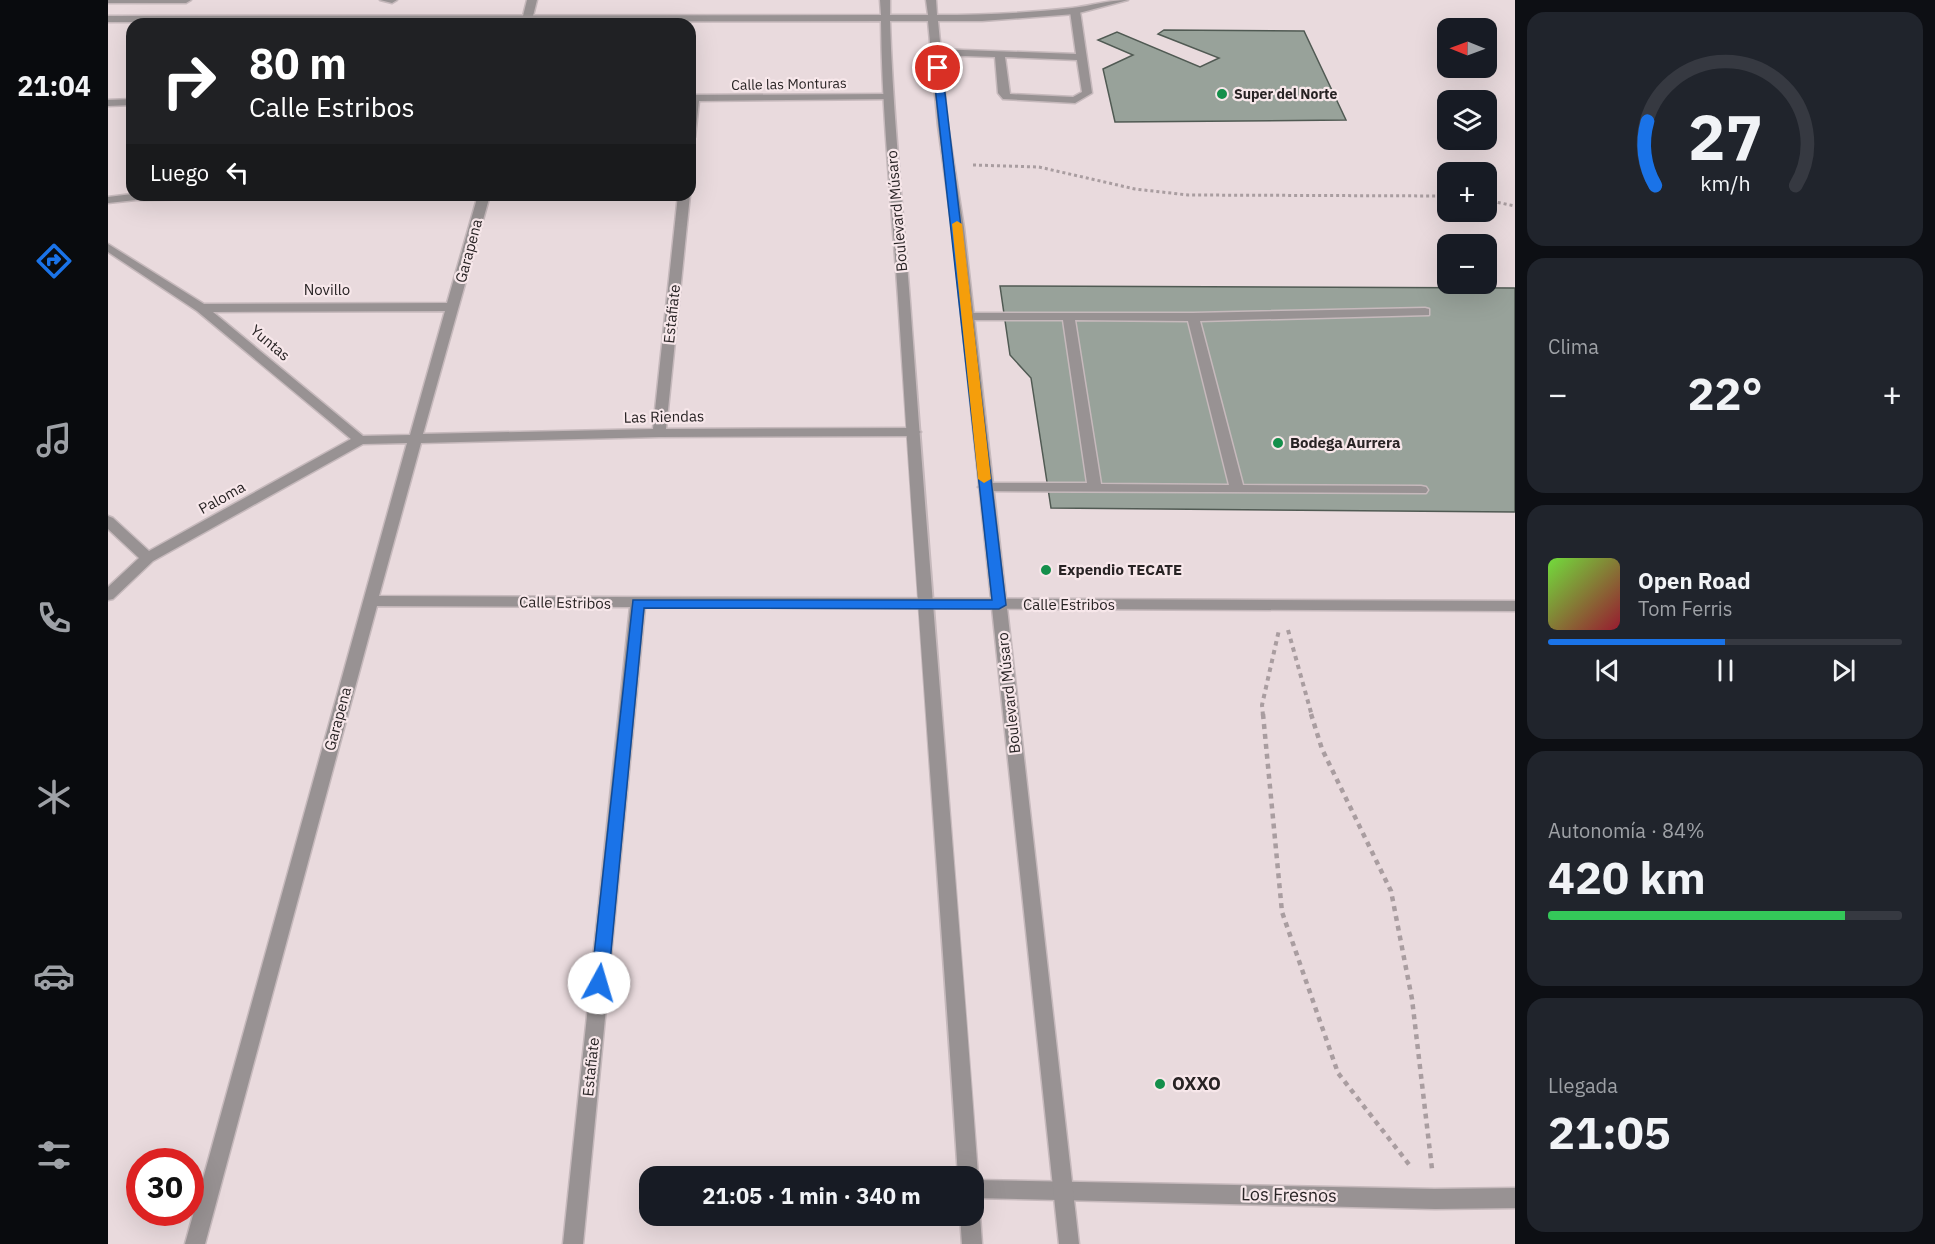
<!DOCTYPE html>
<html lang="es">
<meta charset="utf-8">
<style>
body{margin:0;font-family:"IBM Plex Sans",sans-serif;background:#20242c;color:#f1f3f6;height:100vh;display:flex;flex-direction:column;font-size:22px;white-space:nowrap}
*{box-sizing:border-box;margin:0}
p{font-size:20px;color:#9ea1a6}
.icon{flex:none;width:33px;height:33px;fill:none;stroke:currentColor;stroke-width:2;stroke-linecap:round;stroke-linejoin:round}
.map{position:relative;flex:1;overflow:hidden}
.side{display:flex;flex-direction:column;gap:12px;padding:12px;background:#0d0f14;width:420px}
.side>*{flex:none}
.guide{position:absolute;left:18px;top:18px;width:570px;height:183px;border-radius:18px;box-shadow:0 6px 24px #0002;background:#202124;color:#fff;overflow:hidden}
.needle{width:39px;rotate:271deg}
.controls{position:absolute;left:1329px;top:18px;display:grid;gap:12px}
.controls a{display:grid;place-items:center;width:60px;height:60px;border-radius:12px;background:#171b24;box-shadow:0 6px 24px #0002;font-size:30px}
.speed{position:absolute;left:18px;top:1148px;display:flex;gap:12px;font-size:30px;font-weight:700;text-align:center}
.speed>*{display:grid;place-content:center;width:78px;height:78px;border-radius:50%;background:#171b24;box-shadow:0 6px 24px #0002;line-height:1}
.speed .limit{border:9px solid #d22;background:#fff;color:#111}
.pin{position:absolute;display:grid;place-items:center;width:51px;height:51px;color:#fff;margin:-26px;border:3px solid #fff;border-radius:50%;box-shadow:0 2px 6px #0007}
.me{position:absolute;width:66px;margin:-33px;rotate:6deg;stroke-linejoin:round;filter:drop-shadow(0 0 4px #0008)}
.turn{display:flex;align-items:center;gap:21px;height:126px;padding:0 24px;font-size:27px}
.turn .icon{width:78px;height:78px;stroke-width:2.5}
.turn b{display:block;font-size:42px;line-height:51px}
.then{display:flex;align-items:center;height:57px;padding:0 24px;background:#0003;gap:12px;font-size:22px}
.big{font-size:45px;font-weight:700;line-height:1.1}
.side .tile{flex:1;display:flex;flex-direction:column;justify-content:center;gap:9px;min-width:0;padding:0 21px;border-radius:18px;background:#20242c}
.side .dial{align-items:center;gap:0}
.dial svg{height:156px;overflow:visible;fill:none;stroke:#363941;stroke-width:7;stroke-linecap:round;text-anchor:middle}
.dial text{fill:#f1f3f6;stroke:none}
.song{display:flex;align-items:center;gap:18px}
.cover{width:72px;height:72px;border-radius:9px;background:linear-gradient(135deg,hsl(100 70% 55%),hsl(350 70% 35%))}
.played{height:6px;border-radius:3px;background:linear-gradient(90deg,#1a73e8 50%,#363941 50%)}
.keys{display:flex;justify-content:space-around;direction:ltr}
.heat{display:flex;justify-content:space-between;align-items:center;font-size:33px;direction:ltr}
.charge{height:9px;border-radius:4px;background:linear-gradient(90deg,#34c759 84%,#363941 0)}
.trip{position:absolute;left:531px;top:1166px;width:345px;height:60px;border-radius:18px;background:#171b24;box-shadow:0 6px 24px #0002;font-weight:700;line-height:60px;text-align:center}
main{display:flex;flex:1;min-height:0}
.menu{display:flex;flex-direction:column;width:108px;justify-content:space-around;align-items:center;background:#090b0e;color:#9ea1a6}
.menu .icon{width:42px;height:42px}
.menu .selected{color:#1a73e8}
.menu b{font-size:27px;color:#f1f3f6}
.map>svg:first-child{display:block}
.building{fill:#98a29a;stroke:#505a53;stroke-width:1.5}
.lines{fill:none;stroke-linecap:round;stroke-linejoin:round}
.service-casing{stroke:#c6b9bc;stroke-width:3}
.minor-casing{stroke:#c6b9bc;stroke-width:3}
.tertiary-casing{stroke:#c6b9bc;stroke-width:3}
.path-far2{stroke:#a99da0;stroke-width:3;stroke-dasharray:3 3;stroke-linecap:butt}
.path-far1{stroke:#a99da0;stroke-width:4;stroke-dasharray:4.5 4.5;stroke-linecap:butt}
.path{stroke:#a99da0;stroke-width:4.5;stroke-dasharray:5 5;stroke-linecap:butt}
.service{fill:#989293;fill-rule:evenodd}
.minor{fill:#989293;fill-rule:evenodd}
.tertiary{fill:#989293;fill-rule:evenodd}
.route{fill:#1a73e8;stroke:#114b97;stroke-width:1.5}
.slow{fill:#f59e0b}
.poi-dot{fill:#148f4b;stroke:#f7e7ea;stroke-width:2}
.labels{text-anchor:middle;stroke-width:4.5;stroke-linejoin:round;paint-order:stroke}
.far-street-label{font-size:14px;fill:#282324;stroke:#f7e7ea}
.far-poi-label{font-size:14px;font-weight:bold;fill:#282324;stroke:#f7e7ea;text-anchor:start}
.street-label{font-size:15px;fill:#282324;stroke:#f7e7ea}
.poi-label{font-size:15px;font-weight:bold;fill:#282324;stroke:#f7e7ea;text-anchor:start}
.near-poi-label{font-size:18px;font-weight:bold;fill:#282324;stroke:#f7e7ea;text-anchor:start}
.near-street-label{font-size:18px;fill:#282324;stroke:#f7e7ea}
</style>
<main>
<nav class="menu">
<b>21:04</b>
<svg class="icon selected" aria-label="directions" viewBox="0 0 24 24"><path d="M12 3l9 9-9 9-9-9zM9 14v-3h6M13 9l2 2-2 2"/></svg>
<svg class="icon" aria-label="music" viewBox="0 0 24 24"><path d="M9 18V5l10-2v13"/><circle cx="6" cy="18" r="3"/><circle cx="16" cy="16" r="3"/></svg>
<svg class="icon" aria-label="phone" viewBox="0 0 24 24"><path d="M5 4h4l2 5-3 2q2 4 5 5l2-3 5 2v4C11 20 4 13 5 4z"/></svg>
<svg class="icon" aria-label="climate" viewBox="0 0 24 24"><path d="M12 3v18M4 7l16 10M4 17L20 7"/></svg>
<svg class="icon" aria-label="car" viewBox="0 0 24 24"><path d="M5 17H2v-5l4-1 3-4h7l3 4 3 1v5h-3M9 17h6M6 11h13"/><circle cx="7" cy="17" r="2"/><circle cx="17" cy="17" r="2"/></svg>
<svg class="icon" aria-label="filters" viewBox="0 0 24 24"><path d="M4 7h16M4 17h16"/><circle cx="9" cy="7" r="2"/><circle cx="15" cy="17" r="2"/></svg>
</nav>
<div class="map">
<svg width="1407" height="1244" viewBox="0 0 1407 1244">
<rect width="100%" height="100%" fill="#e9dadd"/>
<path class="building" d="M 1056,30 L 1196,31 L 1238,120 L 1007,122 L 995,69 L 1025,55 L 990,40 L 1009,32 L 1092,67 L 1111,58 L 1050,34 Z
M 892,286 L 1407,288 L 1407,512 L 943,508 L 923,378 L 902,355 Z"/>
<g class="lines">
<g class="service-casing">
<path id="service" d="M 967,8 L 972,11 L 984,93 L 967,103 L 895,99 L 890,93 L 887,57 L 828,55 L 823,52 L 828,49 L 968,54 L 962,11 ZM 897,57 L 969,60 L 974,92 L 965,97 L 902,94 Z
M 1317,308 L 1321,309 L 1321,315 L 1092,321 L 1135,485 L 1313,486 L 1318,487 L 1320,490 L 1318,493 L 877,491 L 870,487 L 877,483 L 979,483 L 955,320 L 859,320 L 855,319 L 855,313 L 1085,313 ZM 967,320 L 1080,321 L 1121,485 L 993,484 Z"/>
</g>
<g class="minor-casing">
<path id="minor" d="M 419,0 L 429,0 L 423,24 L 413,24 Z
M 779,94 L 783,95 L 783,99 L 591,101 L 587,137 L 582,140 L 582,95 Z
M 24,99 L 24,105 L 0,106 L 0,100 Z
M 24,194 L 24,195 L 194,195 L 188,198 L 28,200 L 0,203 L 0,197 Z
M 370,195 L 382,195 L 315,434 L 545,429 L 570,195 L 582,195 L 558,429 L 806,428 L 813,432 L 806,436 L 551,437 L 313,443 L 271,596 L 1407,601 L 1407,611 L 537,607 L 475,1244 L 455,1244 L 522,607 L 269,606 L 97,1244 L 77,1244 L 299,443 L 255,444 L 45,561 L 5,599 L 0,600 L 0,587 L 31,558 L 0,529 L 0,516 L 5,518 L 41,551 L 243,439 L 89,311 L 0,252 L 0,244 L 96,304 L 339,303 ZM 337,311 L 302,435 L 255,436 L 105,312 Z
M 866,1180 L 1327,1189 L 1407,1188 L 1407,1208 L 1327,1209 L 866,1198 Z"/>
</g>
<g class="tertiary-casing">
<path id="tertiary" d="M 0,0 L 83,0 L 78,3 L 0,3 Z
M 272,0 L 289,0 L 284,3 Z
M 772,0 L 782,0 L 782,15 L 820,15 L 818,0 L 828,0 L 829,15 C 874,15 920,13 964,8 C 983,6 1000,0 1020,0 L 967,14 L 874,21 L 830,21 L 840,126 L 856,228 L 971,1244 L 951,1244 L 844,228 L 830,126 L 820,21 L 782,21 C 785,124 797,226 804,329 C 824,611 850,893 870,1176 L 866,1183 L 866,1176 L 850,1176 C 832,893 809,611 792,329 C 786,226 774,124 773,21 L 0,22 L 0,16 L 773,15 Z
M 866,1207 L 869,1208 L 872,1215 L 874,1244 L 854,1244 L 852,1215 L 866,1215 Z"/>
</g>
<path class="path-far2" d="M 865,165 L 931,167 L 1027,189 L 1080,195 L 1340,196
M 1378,200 L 1407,206"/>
<path class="path-far1" d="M 1180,630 L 1204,716
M 1155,716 L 1154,705 L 1171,630"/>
<path class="path" d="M 1155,714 L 1174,912 L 1230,1073 L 1303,1167
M 1203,714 L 1214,749 L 1283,891 L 1304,999 L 1324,1169"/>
<use href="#service" class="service"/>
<use href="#minor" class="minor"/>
<use href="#tertiary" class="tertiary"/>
</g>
<path class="route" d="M 830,65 L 834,68 L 898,605 L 891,609 L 536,608 L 500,983 L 497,988 L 491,990 L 486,988 L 483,983 L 525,600 L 884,600 L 825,68 Z"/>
<path class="slow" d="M 849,221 L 854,224 L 883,479 L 876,483 L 870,479 L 844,224 Z"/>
<g class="poi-dot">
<circle cx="1114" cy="94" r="6"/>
<circle cx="1170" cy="443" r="6"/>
<circle cx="938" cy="570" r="6"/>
<circle cx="1052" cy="1084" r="6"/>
</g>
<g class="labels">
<g class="far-street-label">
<text transform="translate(681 84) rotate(-1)" y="5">Calle las Monturas</text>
</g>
<g class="far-poi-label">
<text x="1126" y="99">Super del Norte</text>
</g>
<g class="street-label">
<text transform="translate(789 211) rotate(-95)" y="5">Boulevard Músaro</text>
<text transform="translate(361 251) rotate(-75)" y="5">Garapena</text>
<text x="219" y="295">Novillo</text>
<text transform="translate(564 314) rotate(-84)" y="5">Estafiate</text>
<text transform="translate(162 343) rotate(40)" y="5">Yuntas</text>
<text transform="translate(556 417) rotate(-1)" y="5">Las Riendas</text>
<text transform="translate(114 498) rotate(-29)" y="5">Paloma</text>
<text transform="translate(457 603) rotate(1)" y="5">Calle Estribos</text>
<text x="961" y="610">Calle Estribos</text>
<text transform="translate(901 693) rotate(-96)" y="5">Boulevard Músaro</text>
<text transform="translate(230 719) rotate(-75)" y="5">Garapena</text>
<text transform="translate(483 1067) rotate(-84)" y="5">Estafiate</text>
</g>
<g class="poi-label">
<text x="1182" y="448">Bodega Aurrera</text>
<text x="950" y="575">Expendio TECATE</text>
</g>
<g class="near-poi-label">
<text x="1064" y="1090">OXXO</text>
</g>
<g class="near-street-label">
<text transform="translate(1181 1195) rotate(1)" y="6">Los Fresnos</text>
</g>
</g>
</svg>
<div class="controls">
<a><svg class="needle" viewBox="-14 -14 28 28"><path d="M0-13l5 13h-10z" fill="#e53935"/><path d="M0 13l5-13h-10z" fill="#9ea1a6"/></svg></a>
<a><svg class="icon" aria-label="layers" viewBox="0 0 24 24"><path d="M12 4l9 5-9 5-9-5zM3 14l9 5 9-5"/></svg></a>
<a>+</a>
<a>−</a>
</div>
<div class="speed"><div class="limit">30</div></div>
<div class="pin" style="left:830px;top:68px;background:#d93025"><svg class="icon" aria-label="arrive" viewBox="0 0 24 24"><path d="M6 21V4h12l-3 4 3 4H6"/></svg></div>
<svg class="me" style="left:491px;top:983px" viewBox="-20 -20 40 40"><circle r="19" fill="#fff"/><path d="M0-13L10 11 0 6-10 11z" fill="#1a73e8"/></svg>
<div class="trip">21:05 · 1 min · 340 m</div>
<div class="guide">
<div class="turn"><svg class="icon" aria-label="right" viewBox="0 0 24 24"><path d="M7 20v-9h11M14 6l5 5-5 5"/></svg><div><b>80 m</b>Calle Estribos</div></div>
<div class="then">Luego<svg class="icon" aria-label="left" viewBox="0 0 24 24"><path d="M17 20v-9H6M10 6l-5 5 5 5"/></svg></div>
</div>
</div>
<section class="side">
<div class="tile dial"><svg viewBox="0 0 100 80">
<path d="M14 69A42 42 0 1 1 86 69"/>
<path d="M14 69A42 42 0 0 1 10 36" stroke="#1a73e8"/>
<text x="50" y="56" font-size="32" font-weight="700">27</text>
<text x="50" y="72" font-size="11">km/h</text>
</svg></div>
<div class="tile"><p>Clima</p>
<div class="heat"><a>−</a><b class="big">22°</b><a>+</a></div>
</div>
<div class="tile">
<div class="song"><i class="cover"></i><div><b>Open Road</b><p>Tom Ferris</p></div></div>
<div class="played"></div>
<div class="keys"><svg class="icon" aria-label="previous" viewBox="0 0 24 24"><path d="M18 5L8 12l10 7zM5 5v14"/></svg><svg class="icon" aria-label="pause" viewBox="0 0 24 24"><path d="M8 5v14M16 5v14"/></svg><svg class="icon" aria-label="next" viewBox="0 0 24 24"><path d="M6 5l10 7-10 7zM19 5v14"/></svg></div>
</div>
<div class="tile"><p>Autonomía · 84%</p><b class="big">420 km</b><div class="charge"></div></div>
<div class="tile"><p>Llegada</p><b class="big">21:05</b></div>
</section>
</main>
